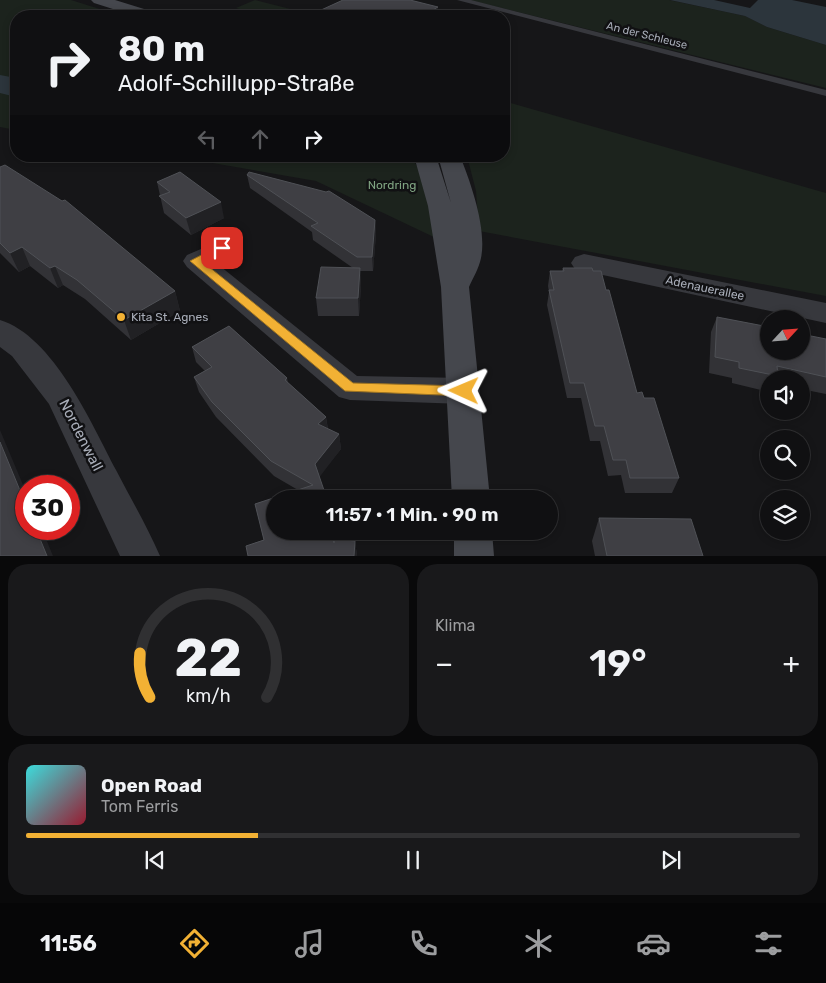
<!DOCTYPE html>
<html lang="de">
<meta charset="utf-8">
<style>
body{margin:0;font-family:Rubik,sans-serif;background:#19191b;color:#f1f3f6;height:100vh;display:flex;flex-direction:column;font-size:19px;white-space:nowrap}
*{box-sizing:border-box;margin:0}
p{font-size:16px;color:#9c9d9f}
.icon{flex:none;width:28px;height:28px;fill:none;stroke:currentColor;stroke-width:2;stroke-linecap:round;stroke-linejoin:round}
.map{position:relative;height:556px;overflow:hidden}
.drawer{display:flex;flex-direction:column;gap:8px;padding:8px;background:#09090a;flex:1}
.drawer>*{flex:none}
.guide{position:absolute;left:10px;top:10px;width:500px;height:152px;border-radius:20px;box-shadow:0 2px 8px #0003,0 0 0 1px #303032;background:#101012;color:#f1f3f6;overflow:hidden}
.needle{width:32px;rotate:64deg}
.tools{position:absolute;left:760px;top:310px;display:grid;gap:10px}
.tools a{display:grid;place-items:center;width:50px;height:50px;border-radius:50%;background:#101012;box-shadow:0 2px 8px #0003,0 0 0 1px #303032;font-size:25px}
.speed{position:absolute;left:15px;top:475px;display:flex;gap:10px;font-size:25px;font-weight:700;text-align:center}
.speed>*{display:grid;place-content:center;width:65px;height:65px;border-radius:50%;background:#101012;box-shadow:0 2px 8px #0003,0 0 0 1px #303032;line-height:1}
.speed .limit{border:8px solid #d22;background:#fff;color:#111}
.pin{position:absolute;display:grid;place-items:center;width:42px;height:42px;color:#fff;margin:-21px;border-radius:10px;box-shadow:0 2px 8px #0006}
.me{position:absolute;width:55px;margin:-28px;rotate:271deg;stroke-linejoin:round;filter:drop-shadow(0 0 4px #0008)}
.turn{display:flex;align-items:center;gap:18px;height:105px;padding:0 25px;font-size:22px}
.turn .icon{width:65px;height:65px;stroke-width:2.5}
.turn b{display:block;font-size:35px;line-height:42px}
.lanes{display:flex;align-items:center;height:48px;padding:0 25px;background:#0003;justify-content:center;gap:25px;direction:ltr}
.lanes .off{opacity:.35}
.big{font-size:38px;font-weight:600;line-height:1.1}
.drawer .widget{flex:1;display:flex;flex-direction:column;justify-content:center;gap:8px;min-width:0;padding:0 18px;border-radius:20px;background:#19191b}
.drawer .dial{align-items:center;gap:0}
.dial svg{height:130px;overflow:visible;fill:none;stroke:#303032;stroke-width:7;stroke-linecap:round;text-anchor:middle}
.dial text{fill:#f1f3f6;stroke:none}
.song{display:flex;align-items:center;gap:15px}
.cover{width:60px;height:60px;border-radius:8px;background:linear-gradient(135deg,hsl(180 70% 55%),hsl(350 70% 35%))}
.played{height:5px;border-radius:2px;background:linear-gradient(90deg,#f2b134 30%,#303032 30%)}
.keys{display:flex;justify-content:space-around;direction:ltr}
.heat{display:flex;justify-content:space-between;align-items:center;font-size:28px;direction:ltr}
.drawer .tiles{flex:1;display:grid;gap:8px;grid-template-columns:1fr 1fr}
.widget:last-child{grid-column:span 2}
.trip{position:absolute;left:266px;top:490px;width:292px;height:50px;border-radius:25px;background:#101012;box-shadow:0 2px 8px #0003,0 0 0 1px #303032;font-weight:600;line-height:50px;text-align:center}
.tabs{display:flex;height:80px;justify-content:space-around;align-items:center;background:#060607;color:#9c9d9f}
.tabs .icon{width:35px;height:35px}
.tabs .active{color:#f2b134}
.tabs b{font-size:22px;color:#f1f3f6}
.map>svg:first-child{display:block}
.green{fill:#1c231d}
.water{fill:#2c353c}
.lines{fill:none;stroke-linecap:round;stroke-linejoin:round}
.service{fill:#37383d;fill-rule:evenodd}
.minor{fill:#37383d;fill-rule:evenodd}
.secondary{fill:#45474d;fill-rule:evenodd}
.wall{fill:#323236}
.shaded-wall{fill:#212124}
.building{fill:#3f3f44;stroke:#4f5156}
.route{fill:#f2b134;stroke:#9d7322}
.poi-dot{fill:#f2b134;stroke:#111113;stroke-width:2}
.labels{text-anchor:middle;stroke-width:5;stroke-linejoin:round;paint-order:stroke}
.far-street-label{font-size:11px;fill:#a8adb8;stroke:#111113}
.park-label{font-size:12px;fill:#7fa381;stroke:#111113}
.street-label{font-size:12px;fill:#a8adb8;stroke:#111113}
.poi-label{font-size:12px;fill:#a8adb8;stroke:#111113;text-anchor:start}
.near-street-label{font-size:15px;fill:#a8adb8;stroke:#111113}
</style>
<div class="map">
<svg width="826" height="556" viewBox="0 0 826 556">
<rect width="100%" height="100%" fill="#161618"/>
<path class="green" d="M 0,0 L 71,0 L 122,16 L 16,16 L 16,130 L 0,127 Z
M 255,0 L 294,10 C 270,20 260,15 236,8 Z
M 469,0 L 669,0 L 745,16 L 767,27 L 826,45 L 826,88 Z
M 504,101 L 826,193 L 826,296 L 479,231 L 476,191 L 467,156 L 504,156 Z
M 172,156 L 410,156 L 419,169 L 438,239 L 316,181 Z"/>
<path class="water" d="M 670,0 L 714,0 L 750,8 L 758,0 L 792,0 L 826,7 L 826,45 L 767,27 L 745,16 Z
M 0,75 L 16,78 L 16,97 L 0,93 Z"/>
<g class="lines">
<path class="service" d="M 457,0 L 471,0 L 826,90 L 826,96 Z"/>
<path class="minor" d="M 222,240 L 231,242 L 235,248 L 231,254 L 215,262 L 357,376 L 464,378 L 475,382 L 480,391 L 475,400 L 464,404 L 350,400 L 339,397 L 187,267 L 183,261 L 187,255 Z
M 584,254 L 826,303 L 826,323 L 575,269 L 571,263 L 575,257 Z
M 0,320 C 53,336 92,424 116,470 C 131,499 147,526 160,556 L 120,556 L 49,404 L 12,356 L 0,347 Z"/>
<path class="secondary" d="M 91,0 L 115,0 L 157,13 L 159,16 L 135,16 L 94,3 Z
M 414,156 L 436,156 L 451,203 L 438,156 L 460,156 C 471,183 487,229 481,258 C 479,268 473,278 469,287 L 490,499 L 452,499 L 441,287 L 428,206 Z
M 454,531 L 492,531 L 494,556 L 454,556 Z"/>
</g>
<path class="wall" d="M 0,167 L 175,291 L 180,311 L 131,340 L 85,299 L 63,285 L 58,288 L 30,266 L 19,272 L 0,253 Z
M 247,175 L 375,220 L 376,234 L 373,271 L 360,271 L 361,285 L 359,316 L 318,316 L 316,298 L 353,268 L 313,240 L 312,232 L 250,188 Z
M 157,182 L 224,218 L 191,235 L 164,213 Z
M 563,268 L 637,393 L 644,398 L 679,478 L 672,493 L 625,493 L 621,475 L 608,476 L 600,441 L 590,441 L 581,398 L 567,398 L 547,305 L 549,292 L 548,286 L 550,271 L 562,271 Z
M 717,317 L 826,339 L 826,394 L 801,389 L 801,379 L 769,379 L 769,392 L 732,383 L 732,378 L 709,373 L 711,332 Z
M 229,326 L 287,378 L 288,383 L 326,417 L 328,429 L 339,434 L 341,449 L 319,476 L 327,499 L 275,499 L 275,531 L 330,531 L 334,543 L 335,539 L 355,541 L 357,556 L 248,556 L 246,546 L 264,540 L 255,504 L 298,490 L 274,476 L 216,417 L 199,392 L 194,377 L 205,371 L 196,362 L 192,347 Z
M 599,518 L 703,556 L 595,556 L 592,541 Z"/>
<path class="shaded-wall" d="M 438,7 L 438,16 L 422,16 Z
M 221,202 L 224,218 L 191,235 L 186,218 Z
M 375,220 L 376,234 L 373,271 L 372,257 Z
M 22,247 L 30,266 L 19,272 L 10,253 Z
M 55,266 L 63,285 L 58,288 L 50,268 Z
M 360,268 L 361,285 L 359,316 L 358,298 Z
M 175,291 L 180,311 L 131,340 L 124,320 Z
M 326,417 L 328,432 L 318,424 Z
M 0,430 L 26,492 L 26,505 L 0,442 Z
M 339,434 L 341,449 L 318,479 L 315,464 Z
M 36,529 L 42,529 L 53,556 L 47,556 Z
M 355,541 L 357,556 L 354,556 Z"/>
<path class="building" d="M 343,0 L 410,0 L 438,7 L 422,16 L 308,16 Z
M 5,165 L 62,201 L 65,200 L 175,291 L 124,320 L 77,280 L 55,266 L 50,268 L 22,247 L 10,253 L 0,243 L 0,167 Z
M 180,172 L 221,202 L 186,218 L 159,196 L 170,192 L 157,182 Z
M 249,172 L 326,192 L 329,191 L 375,220 L 372,257 L 357,257 L 311,226 L 318,223 L 247,175 Z
M 321,267 L 360,268 L 358,298 L 316,298 Z
M 563,268 L 592,268 L 593,271 L 601,271 L 606,290 L 609,290 L 637,393 L 642,392 L 644,398 L 654,398 L 679,478 L 630,478 L 626,460 L 613,460 L 604,426 L 595,426 L 584,383 L 570,383 L 549,290 L 554,290 L 550,271 L 564,271 Z
M 717,317 L 769,327 L 769,351 L 801,351 L 801,334 L 826,339 L 826,377 L 777,366 L 778,376 L 739,368 L 739,362 L 715,357 Z
M 229,326 L 287,378 L 285,380 L 326,417 L 318,424 L 339,434 L 315,464 L 327,499 L 275,499 L 275,531 L 330,531 L 334,543 L 335,539 L 355,541 L 354,556 L 248,556 L 246,546 L 264,540 L 255,504 L 313,485 L 271,461 L 212,402 L 194,377 L 212,367 L 192,347 Z
M 0,442 L 26,505 L 26,529 L 36,529 L 47,556 L 0,556 Z
M 599,518 L 691,519 L 703,556 L 607,556 Z"/>
<path class="route" d="M 222,244 L 226,245 L 227,248 L 226,250 L 203,262 L 353,383 L 464,386 L 469,387 L 471,391 L 469,395 L 464,396 L 345,391 L 190,261 Z"/>
<circle class="poi-dot" cx="121" cy="317" r="5"/>
<g class="labels">
<g class="far-street-label">
<text transform="translate(647 35) rotate(14)" y="4">An der Schleuse</text>
</g>
<g class="park-label">
<text x="392" y="189">Nordring</text>
</g>
<g class="street-label">
<text transform="translate(705 288) rotate(12)" y="4">Adenauerallee</text>
</g>
<g class="poi-label">
<text x="131" y="321">Kita St. Agnes</text>
</g>
<g class="near-street-label">
<text transform="translate(81 435) rotate(63)" y="5">Nordenwall</text>
</g>
</g>
</svg>
<div class="tools">
<a><svg class="needle" viewBox="-14 -14 28 28"><path d="M0-13l5 13h-10z" fill="#e53935"/><path d="M0 13l5-13h-10z" fill="#9c9d9f"/></svg></a>
<a><svg class="icon" aria-label="sound" viewBox="0 0 24 24"><path d="M4 9h4l5-4v14l-5-4H4zM17 9q2 3 0 6"/></svg></a>
<a><svg class="icon" aria-label="search" viewBox="0 0 24 24"><circle cx="10" cy="10" r="6"/><path d="M15 15l6 6"/></svg></a>
<a><svg class="icon" aria-label="layers" viewBox="0 0 24 24"><path d="M12 4l9 5-9 5-9-5zM3 14l9 5 9-5"/></svg></a>
</div>
<div class="speed"><div class="limit">30</div></div>
<div class="pin" style="left:222px;top:248px;background:#d93025"><svg class="icon" aria-label="arrive" viewBox="0 0 24 24"><path d="M6 21V4h12l-3 4 3 4H6"/></svg></div>
<svg class="me" style="left:464px;top:391px" viewBox="-20 -20 40 40"><path d="M0-17L14 15 0 8-14 15z" fill="#f2b134" stroke="#fff" stroke-width="4"/></svg>
<div class="trip">11:57 · 1 Min. · 90 m</div>
<div class="guide">
<div class="turn"><svg class="icon" aria-label="right" viewBox="0 0 24 24"><path d="M7 20v-9h11M14 6l5 5-5 5"/></svg><div><b>80 m</b>Adolf-Schillupp-Straße</div></div>
<div class="lanes"><svg class="icon off" aria-label="left" viewBox="0 0 24 24"><path d="M17 20v-9H6M10 6l-5 5 5 5"/></svg><svg class="icon off" aria-label="ahead" viewBox="0 0 24 24"><path d="M12 20V5M6 11l6-6 6 6"/></svg><svg class="icon" aria-label="right" viewBox="0 0 24 24"><path d="M7 20v-9h11M14 6l5 5-5 5"/></svg></div>
</div>
</div>
<section class="drawer">
<div class="tiles">
<div class="widget dial"><svg viewBox="0 0 100 80">
<path d="M14 69A42 42 0 1 1 86 69"/>
<path d="M14 69A42 42 0 0 1 8 42" stroke="#f2b134"/>
<text x="50" y="56" font-size="32" font-weight="700">22</text>
<text x="50" y="72" font-size="11">km/h</text>
</svg></div>
<div class="widget"><p>Klima</p>
<div class="heat"><a>−</a><b class="big">19°</b><a>+</a></div>
</div>
<div class="widget">
<div class="song"><i class="cover"></i><div><b>Open Road</b><p>Tom Ferris</p></div></div>
<div class="played"></div>
<div class="keys"><svg class="icon" aria-label="previous" viewBox="0 0 24 24"><path d="M18 5L8 12l10 7zM5 5v14"/></svg><svg class="icon" aria-label="pause" viewBox="0 0 24 24"><path d="M8 5v14M16 5v14"/></svg><svg class="icon" aria-label="next" viewBox="0 0 24 24"><path d="M6 5l10 7-10 7zM19 5v14"/></svg></div>
</div>
</div>
</section>
<nav class="tabs">
<b>11:56</b>
<svg class="icon active" aria-label="directions" viewBox="0 0 24 24"><path d="M12 3l9 9-9 9-9-9zM9 14v-3h6M13 9l2 2-2 2"/></svg>
<svg class="icon" aria-label="music" viewBox="0 0 24 24"><path d="M9 18V5l10-2v13"/><circle cx="6" cy="18" r="3"/><circle cx="16" cy="16" r="3"/></svg>
<svg class="icon" aria-label="phone" viewBox="0 0 24 24"><path d="M5 4h4l2 5-3 2q2 4 5 5l2-3 5 2v4C11 20 4 13 5 4z"/></svg>
<svg class="icon" aria-label="climate" viewBox="0 0 24 24"><path d="M12 3v18M4 7l16 10M4 17L20 7"/></svg>
<svg class="icon" aria-label="car" viewBox="0 0 24 24"><path d="M5 17H2v-5l4-1 3-4h7l3 4 3 1v5h-3M9 17h6M6 11h13"/><circle cx="7" cy="17" r="2"/><circle cx="17" cy="17" r="2"/></svg>
<svg class="icon" aria-label="filters" viewBox="0 0 24 24"><path d="M4 7h16M4 17h16"/><circle cx="9" cy="7" r="2"/><circle cx="15" cy="17" r="2"/></svg>
</nav>
